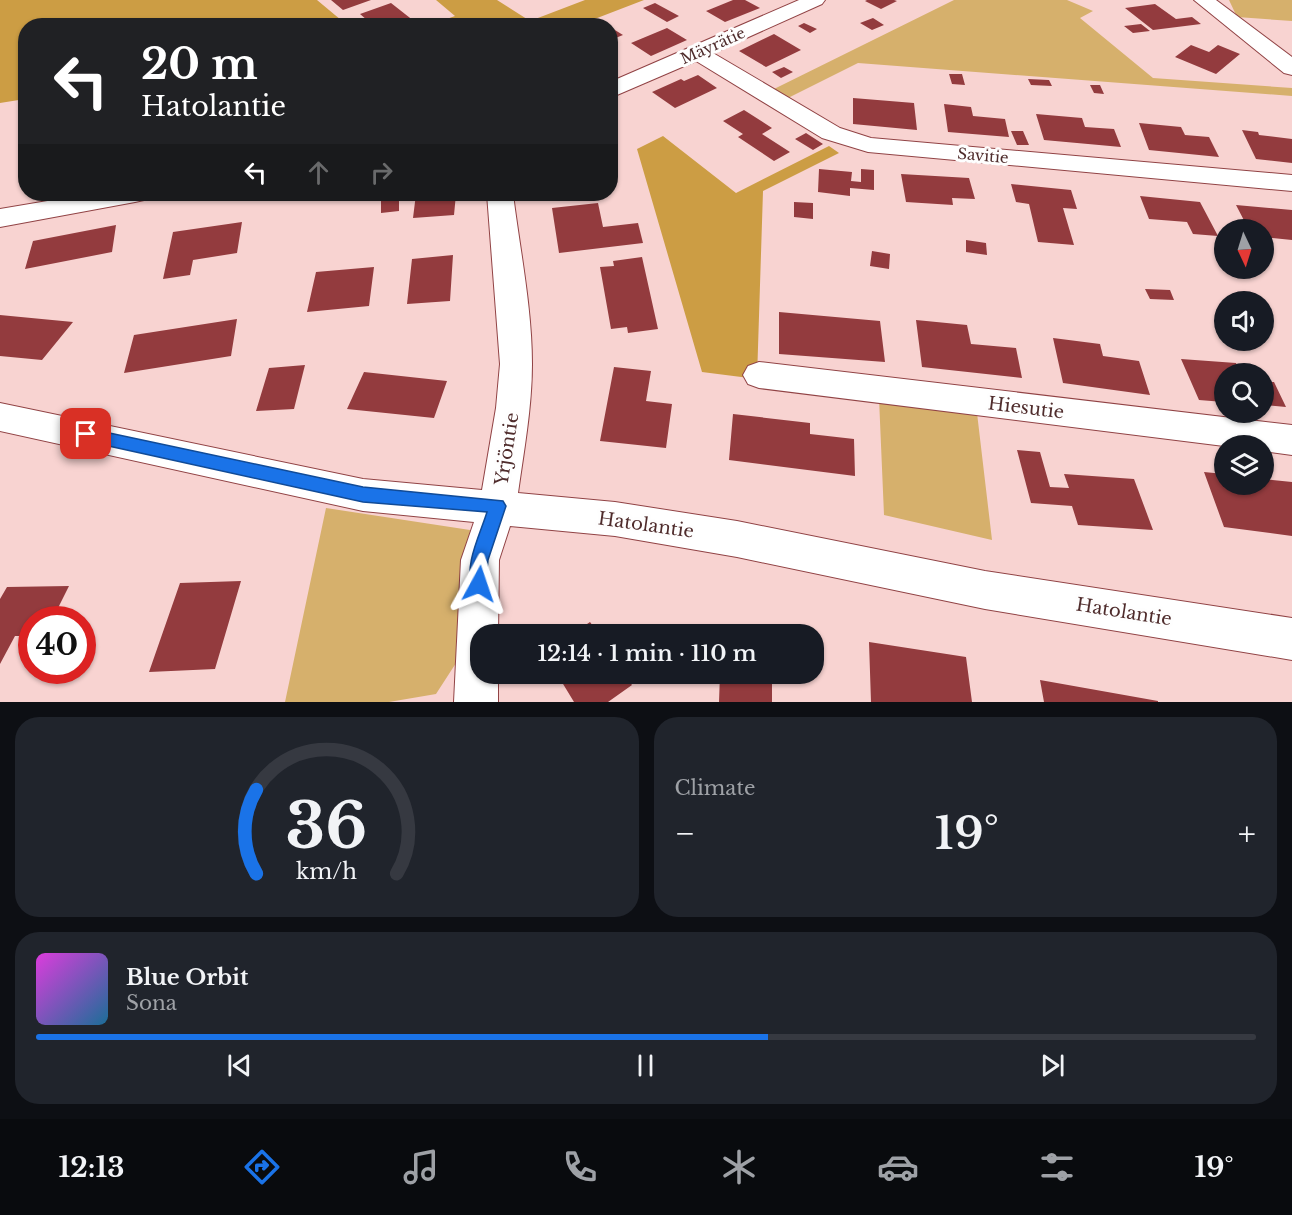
<!DOCTYPE html>
<meta charset="utf-8">
<style>
body{margin:0;font-family:"Libre Baskerville",serif;background:#20242c;color:#f1f3f6;height:100vh;display:flex;flex-direction:column;font-size:22px;white-space:nowrap}
*{box-sizing:border-box;margin:0}
p{font-size:20px;color:#9ea1a6}
.icon{flex:none;width:33px;height:33px;fill:none;stroke:currentColor;stroke-width:2;stroke-linecap:round;stroke-linejoin:round}
.map{position:relative;height:702px;overflow:hidden}
.details{display:flex;flex-direction:column;gap:15px;padding:15px;background:#0d0f14;flex:1}
.details>*{flex:none}
.hud{position:absolute;left:18px;top:18px;width:600px;height:183px;border-radius:24px;box-shadow:0 2px 4px #0004;background:#202124;color:#fff;overflow:hidden}
.needle{width:39px;rotate:176deg}
.buttons{position:absolute;left:1214px;top:219px;display:grid;gap:12px}
.buttons a{display:grid;place-items:center;width:60px;height:60px;border-radius:50%;background:#171b24;box-shadow:0 2px 4px #0004;font-size:30px}
.speed{position:absolute;left:18px;top:606px;display:flex;gap:12px;font-size:30px;font-weight:700;text-align:center}
.speed>*{display:grid;place-content:center;width:78px;height:78px;border-radius:50%;background:#171b24;box-shadow:0 2px 4px #0004;line-height:1}
.speed .limit{border:9px solid #d22;background:#fff;color:#111}
.pin{position:absolute;display:grid;place-items:center;width:51px;height:51px;color:#fff;margin:-26px;border-radius:12px;box-shadow:0 3px 9px #0006}
.me{position:absolute;width:66px;margin:-33px;rotate:5deg;stroke-linejoin:round;filter:drop-shadow(0 0 4px #0008)}
.turn{display:flex;align-items:center;gap:21px;height:126px;padding:0 24px;font-size:27px}
.turn .icon{width:78px;height:78px;stroke-width:2.5}
.turn b{display:block;font-size:42px;line-height:51px}
.lanes{display:flex;align-items:center;height:57px;padding:0 24px;background:#0003;justify-content:center;gap:30px;direction:ltr}
.lanes .off{opacity:.35}
.big{font-size:45px;font-weight:600;line-height:1.1}
.details .card{flex:1;display:flex;flex-direction:column;justify-content:center;gap:9px;min-width:0;padding:0 21px;border-radius:24px;background:#20242c}
.details .dial{align-items:center;gap:0}
.dial svg{height:156px;overflow:visible;fill:none;stroke:#363941;stroke-width:7;stroke-linecap:round;text-anchor:middle}
.dial text{fill:#f1f3f6;stroke:none}
.song{display:flex;align-items:center;gap:18px}
.cover{width:72px;height:72px;border-radius:9px;background:linear-gradient(135deg,hsl(300 70% 55%),hsl(200 70% 35%))}
.played{height:6px;border-radius:3px;background:linear-gradient(90deg,#1a73e8 60%,#363941 60%)}
.keys{display:flex;justify-content:space-around;direction:ltr}
.heat{display:flex;justify-content:space-between;align-items:center;font-size:33px;direction:ltr}
.details .tiles{flex:1;display:grid;gap:15px;grid-template-columns:1fr 1fr}
.card:last-child{grid-column:span 2}
.trip{position:absolute;left:470px;top:624px;width:354px;height:60px;border-radius:24px;background:#171b24;box-shadow:0 2px 4px #0004;font-weight:600;line-height:60px;text-align:center}
.tab-bar{display:flex;height:96px;justify-content:space-around;align-items:center;background:#090b0e;color:#9ea1a6}
.tab-bar .icon{width:42px;height:42px}
.tab-bar .active{color:#1a73e8}
.tab-bar b{font-size:27px;color:#f1f3f6}
.map>svg:first-child{display:block}
.green{fill:#d6b06c}
.forest{fill:#cc9d44}
.building{fill:#933b3e}
.lines{fill:none;stroke-linecap:round;stroke-linejoin:round}
.minor-casing{stroke:#914345;stroke-width:2}
.minor{fill:#fff;fill-rule:evenodd}
.route{fill:#1a73e8;stroke:#114b97;stroke-width:1.5}
.labels{text-anchor:middle;stroke-width:6;stroke-linejoin:round;paint-order:stroke}
.far-street-label{font-size:15px;fill:#4f2c2c;stroke:#fefefe}
.street-label{font-size:18px;fill:#4f2c2c;stroke:#fefefe}
</style>
<div class="map">
<svg width="1292" height="702" viewBox="0 0 1292 702">
<rect width="100%" height="100%" fill="#f8d3d1"/>
<path class="green" d="M 954,0 L 1067,0 L 1093,11 L 1080,18 L 1153,78 L 1292,88 L 1292,96 L 858,63 L 788,98 L 774,89 Z
M 1229,0 L 1292,0 L 1292,21 L 1237,17 Z
M 879,398 L 977,413 L 992,540 L 884,515 Z
M 326,508 L 470,530 L 458,660 L 436,694 L 389,702 L 285,702 Z"/>
<path class="forest" d="M 0,0 L 317,0 L 347,25 L 26,26 L 25,99 L 0,103 Z
M 436,0 L 497,0 L 530,21 L 585,0 L 644,0 L 579,25 L 430,25 L 455,16 Z
M 663,136 L 736,193 L 829,146 L 839,153 L 763,191 L 757,379 L 702,372 L 637,149 Z"/>
<path class="building" d="M 331,0 L 371,0 L 343,10 Z
M 733,0 L 745,0 L 760,8 L 725,22 L 706,11 Z
M 867,0 L 894,0 L 897,1 L 881,9 L 865,1 Z
M 391,3 L 419,25 L 374,26 L 360,14 Z
M 655,3 L 679,16 L 667,22 L 643,8 Z
M 1155,4 L 1176,19 L 1192,17 L 1201,24 L 1153,30 L 1125,8 Z
M 873,18 L 884,25 L 872,30 L 860,23 Z
M 804,23 L 817,29 L 810,33 L 798,26 Z
M 1141,24 L 1150,31 L 1133,33 L 1124,26 Z
M 610,27 L 623,35 L 613,39 Z
M 667,28 L 687,40 L 651,56 L 631,43 Z
M 774,34 L 801,50 L 766,67 L 739,51 Z
M 1191,45 L 1209,52 L 1218,45 L 1240,54 L 1216,74 L 1175,57 Z
M 784,67 L 793,72 L 781,78 L 772,72 Z
M 949,74 L 962,74 L 965,85 L 952,84 Z
M 698,75 L 717,88 L 675,108 L 652,92 L 681,79 L 684,81 Z
M 1028,79 L 1049,80 L 1052,86 L 1031,85 Z
M 1090,85 L 1100,85 L 1104,94 L 1094,93 Z
M 853,98 L 914,103 L 917,130 L 853,124 Z
M 944,104 L 971,107 L 973,116 L 1005,119 L 1009,137 L 948,132 Z
M 744,110 L 772,128 L 762,134 L 790,152 L 774,161 L 738,137 L 743,134 L 723,121 Z
M 1036,114 L 1082,118 L 1085,127 L 1114,129 L 1121,147 L 1044,140 Z
M 1139,123 L 1181,127 L 1185,135 L 1209,137 L 1219,157 L 1149,150 Z
M 1242,130 L 1258,132 L 1259,135 L 1292,139 L 1292,163 L 1256,159 Z
M 1011,131 L 1023,131 L 1029,145 L 1017,145 Z
M 806,133 L 823,144 L 813,150 L 795,139 Z
M 819,169 L 852,172 L 851,181 L 861,182 L 861,169 L 874,170 L 874,190 L 850,188 L 850,196 L 818,192 Z
M 901,174 L 969,178 L 975,199 L 952,198 L 953,205 L 906,202 Z
M 1011,184 L 1071,190 L 1077,209 L 1063,208 L 1074,245 L 1038,242 L 1029,204 L 1016,202 Z
M 305,194 L 335,194 L 336,195 L 305,200 Z
M 416,194 L 456,194 L 454,215 L 413,218 Z
M 1140,196 L 1200,202 L 1218,236 L 1193,234 L 1187,222 L 1149,219 Z
M 399,197 L 399,211 L 381,213 L 381,199 Z
M 794,202 L 813,203 L 813,219 L 794,217 Z
M 598,203 L 603,227 L 638,223 L 643,243 L 559,253 L 552,208 Z
M 1236,205 L 1292,210 L 1292,240 L 1263,237 L 1263,230 L 1249,230 Z
M 242,222 L 237,253 L 193,260 L 190,275 L 163,279 L 173,232 Z
M 116,225 L 112,252 L 25,269 L 33,241 Z
M 966,240 L 986,243 L 987,255 L 966,252 Z
M 872,251 L 890,254 L 889,269 L 870,266 Z
M 453,255 L 450,301 L 407,304 L 412,259 Z
M 642,257 L 658,329 L 628,333 L 627,327 L 611,329 L 600,267 L 614,266 L 613,261 Z
M 374,267 L 369,306 L 307,312 L 316,272 Z
M 1145,289 L 1170,290 L 1174,300 L 1150,299 Z
M 779,312 L 880,321 L 885,362 L 779,354 Z
M 0,315 L 73,322 L 42,360 L 0,356 Z
M 237,319 L 231,356 L 124,373 L 134,335 Z
M 916,320 L 967,325 L 971,344 L 1016,348 L 1022,378 L 922,367 Z
M 1053,338 L 1100,344 L 1103,356 L 1139,361 L 1150,395 L 1063,383 Z
M 1181,359 L 1236,363 L 1242,374 L 1224,374 L 1224,402 L 1199,400 Z
M 305,365 L 294,409 L 256,411 L 269,368 Z
M 614,367 L 651,371 L 646,401 L 672,404 L 666,448 L 600,441 Z
M 364,372 L 447,381 L 434,418 L 347,409 Z
M 1263,382 L 1274,382 L 1286,407 L 1263,405 Z
M 733,414 L 810,423 L 810,434 L 854,439 L 855,476 L 729,460 Z
M 1017,450 L 1040,452 L 1050,487 L 1069,488 L 1064,474 L 1134,479 L 1153,530 L 1078,525 L 1072,506 L 1031,503 Z
M 1204,472 L 1224,474 L 1224,484 L 1263,484 L 1263,479 L 1292,482 L 1292,536 L 1224,527 Z
M 241,581 L 215,669 L 149,672 L 180,583 Z
M 69,586 L 52,620 L 32,620 L 32,636 L 15,636 L 0,664 L 0,599 L 7,587 Z
M 590,622 L 599,634 L 572,634 Z
M 869,642 L 966,657 L 972,702 L 871,702 Z
M 557,674 L 624,674 L 632,685 L 608,702 L 574,702 Z
M 720,674 L 772,674 L 772,702 L 719,702 Z
M 1040,680 L 1158,701 L 1158,702 L 1044,702 Z"/>
<g class="lines">
<g class="minor-casing">
<path id="minor" d="M 799,0 L 825,0 L 822,4 L 713,53 L 840,128 L 871,138 L 1292,175 L 1292,191 L 868,152 L 822,138 L 696,61 L 610,98 L 610,82 Z
M 1194,0 L 1216,0 L 1292,57 L 1292,75 L 1284,73 Z
M 89,194 L 148,194 L 144,200 L 135,202 L 0,227 L 0,209 Z
M 487,194 L 513,194 C 520,250 532,308 532,364 C 532,407 524,450 518,493 L 615,502 L 737,521 L 985,571 L 1292,618 L 1292,660 L 985,609 L 737,557 L 615,536 L 510,526 L 499,560 L 498,634 L 480,634 L 480,674 L 498,674 L 498,702 L 454,702 L 461,560 L 474,522 L 363,511 L 0,431 L 0,403 L 363,479 L 482,490 L 496,408 L 500,364 Z
M 759,362 L 1292,425 L 1292,455 L 1263,451 L 1263,446 L 1224,446 L 759,388 L 748,384 L 743,375 L 748,366 Z"/>
</g>
<use href="#minor" class="minor"/>
</g>
<path class="route" d="M 86,428 L 363,487 L 503,501 L 506,506 L 488,560 L 485,590 L 479,592 L 473,590 C 463,566 480,535 487,512 L 363,502 L 86,441 L 79,434 Z"/>
<g class="labels">
<g class="far-street-label">
<text transform="translate(713 46) rotate(-24)" y="5">Mäyrätie</text>
<text transform="translate(983 156) rotate(5)" y="5">Savitie</text>
</g>
<g class="street-label">
<text transform="translate(1026 408) rotate(7)" y="6">Hiesutie</text>
<text transform="translate(507 449) rotate(-81)" y="6">Yrjöntie</text>
<text transform="translate(646 525) rotate(8)" y="6">Hatolantie</text>
<text transform="translate(1124 612) rotate(9)" y="6">Hatolantie</text>
</g>
</g>
</svg>
<div class="buttons">
<a><svg class="needle" viewBox="-14 -14 28 28"><path d="M0-13l5 13h-10z" fill="#e53935"/><path d="M0 13l5-13h-10z" fill="#9ea1a6"/></svg></a>
<a><svg class="icon" aria-label="sound" viewBox="0 0 24 24"><path d="M4 9h4l5-4v14l-5-4H4zM17 9q2 3 0 6"/></svg></a>
<a><svg class="icon" aria-label="search" viewBox="0 0 24 24"><circle cx="10" cy="10" r="6"/><path d="M15 15l6 6"/></svg></a>
<a><svg class="icon" aria-label="layers" viewBox="0 0 24 24"><path d="M12 4l9 5-9 5-9-5zM3 14l9 5 9-5"/></svg></a>
</div>
<div class="speed"><div class="limit">40</div></div>
<div class="pin" style="left:86px;top:434px;background:#d93025"><svg class="icon" aria-label="arrive" viewBox="0 0 24 24"><path d="M6 21V4h12l-3 4 3 4H6"/></svg></div>
<svg class="me" style="left:479px;top:584px" viewBox="-20 -20 40 40"><path d="M0-17L14 15 0 8-14 15z" fill="#1a73e8" stroke="#fff" stroke-width="4"/></svg>
<div class="trip">12:14 · 1 min · 110 m</div>
<div class="hud">
<div class="turn"><svg class="icon" aria-label="left" viewBox="0 0 24 24"><path d="M17 20v-9H6M10 6l-5 5 5 5"/></svg><div><b>20 m</b>Hatolantie</div></div>
<div class="lanes"><svg class="icon" aria-label="left" viewBox="0 0 24 24"><path d="M17 20v-9H6M10 6l-5 5 5 5"/></svg><svg class="icon off" aria-label="ahead" viewBox="0 0 24 24"><path d="M12 20V5M6 11l6-6 6 6"/></svg><svg class="icon off" aria-label="right" viewBox="0 0 24 24"><path d="M7 20v-9h11M14 6l5 5-5 5"/></svg></div>
</div>
</div>
<section class="details">
<div class="tiles">
<div class="card dial"><svg viewBox="0 0 100 80">
<path d="M14 69A42 42 0 1 1 86 69"/>
<path d="M14 69A42 42 0 0 1 14 26" stroke="#1a73e8"/>
<text x="50" y="56" font-size="32" font-weight="700">36</text>
<text x="50" y="72" font-size="11">km/h</text>
</svg></div>
<div class="card"><p>Climate</p>
<div class="heat"><a>−</a><b class="big">19°</b><a>+</a></div>
</div>
<div class="card">
<div class="song"><i class="cover"></i><div><b>Blue Orbit</b><p>Sona</p></div></div>
<div class="played"></div>
<div class="keys"><svg class="icon" aria-label="previous" viewBox="0 0 24 24"><path d="M18 5L8 12l10 7zM5 5v14"/></svg><svg class="icon" aria-label="pause" viewBox="0 0 24 24"><path d="M8 5v14M16 5v14"/></svg><svg class="icon" aria-label="next" viewBox="0 0 24 24"><path d="M6 5l10 7-10 7zM19 5v14"/></svg></div>
</div>
</div>
</section>
<nav class="tab-bar">
<b>12:13</b>
<svg class="icon active" aria-label="directions" viewBox="0 0 24 24"><path d="M12 3l9 9-9 9-9-9zM9 14v-3h6M13 9l2 2-2 2"/></svg>
<svg class="icon" aria-label="music" viewBox="0 0 24 24"><path d="M9 18V5l10-2v13"/><circle cx="6" cy="18" r="3"/><circle cx="16" cy="16" r="3"/></svg>
<svg class="icon" aria-label="phone" viewBox="0 0 24 24"><path d="M5 4h4l2 5-3 2q2 4 5 5l2-3 5 2v4C11 20 4 13 5 4z"/></svg>
<svg class="icon" aria-label="climate" viewBox="0 0 24 24"><path d="M12 3v18M4 7l16 10M4 17L20 7"/></svg>
<svg class="icon" aria-label="car" viewBox="0 0 24 24"><path d="M5 17H2v-5l4-1 3-4h7l3 4 3 1v5h-3M9 17h6M6 11h13"/><circle cx="7" cy="17" r="2"/><circle cx="17" cy="17" r="2"/></svg>
<svg class="icon" aria-label="filters" viewBox="0 0 24 24"><path d="M4 7h16M4 17h16"/><circle cx="9" cy="7" r="2"/><circle cx="15" cy="17" r="2"/></svg>
<b>19°</b>
</nav>
